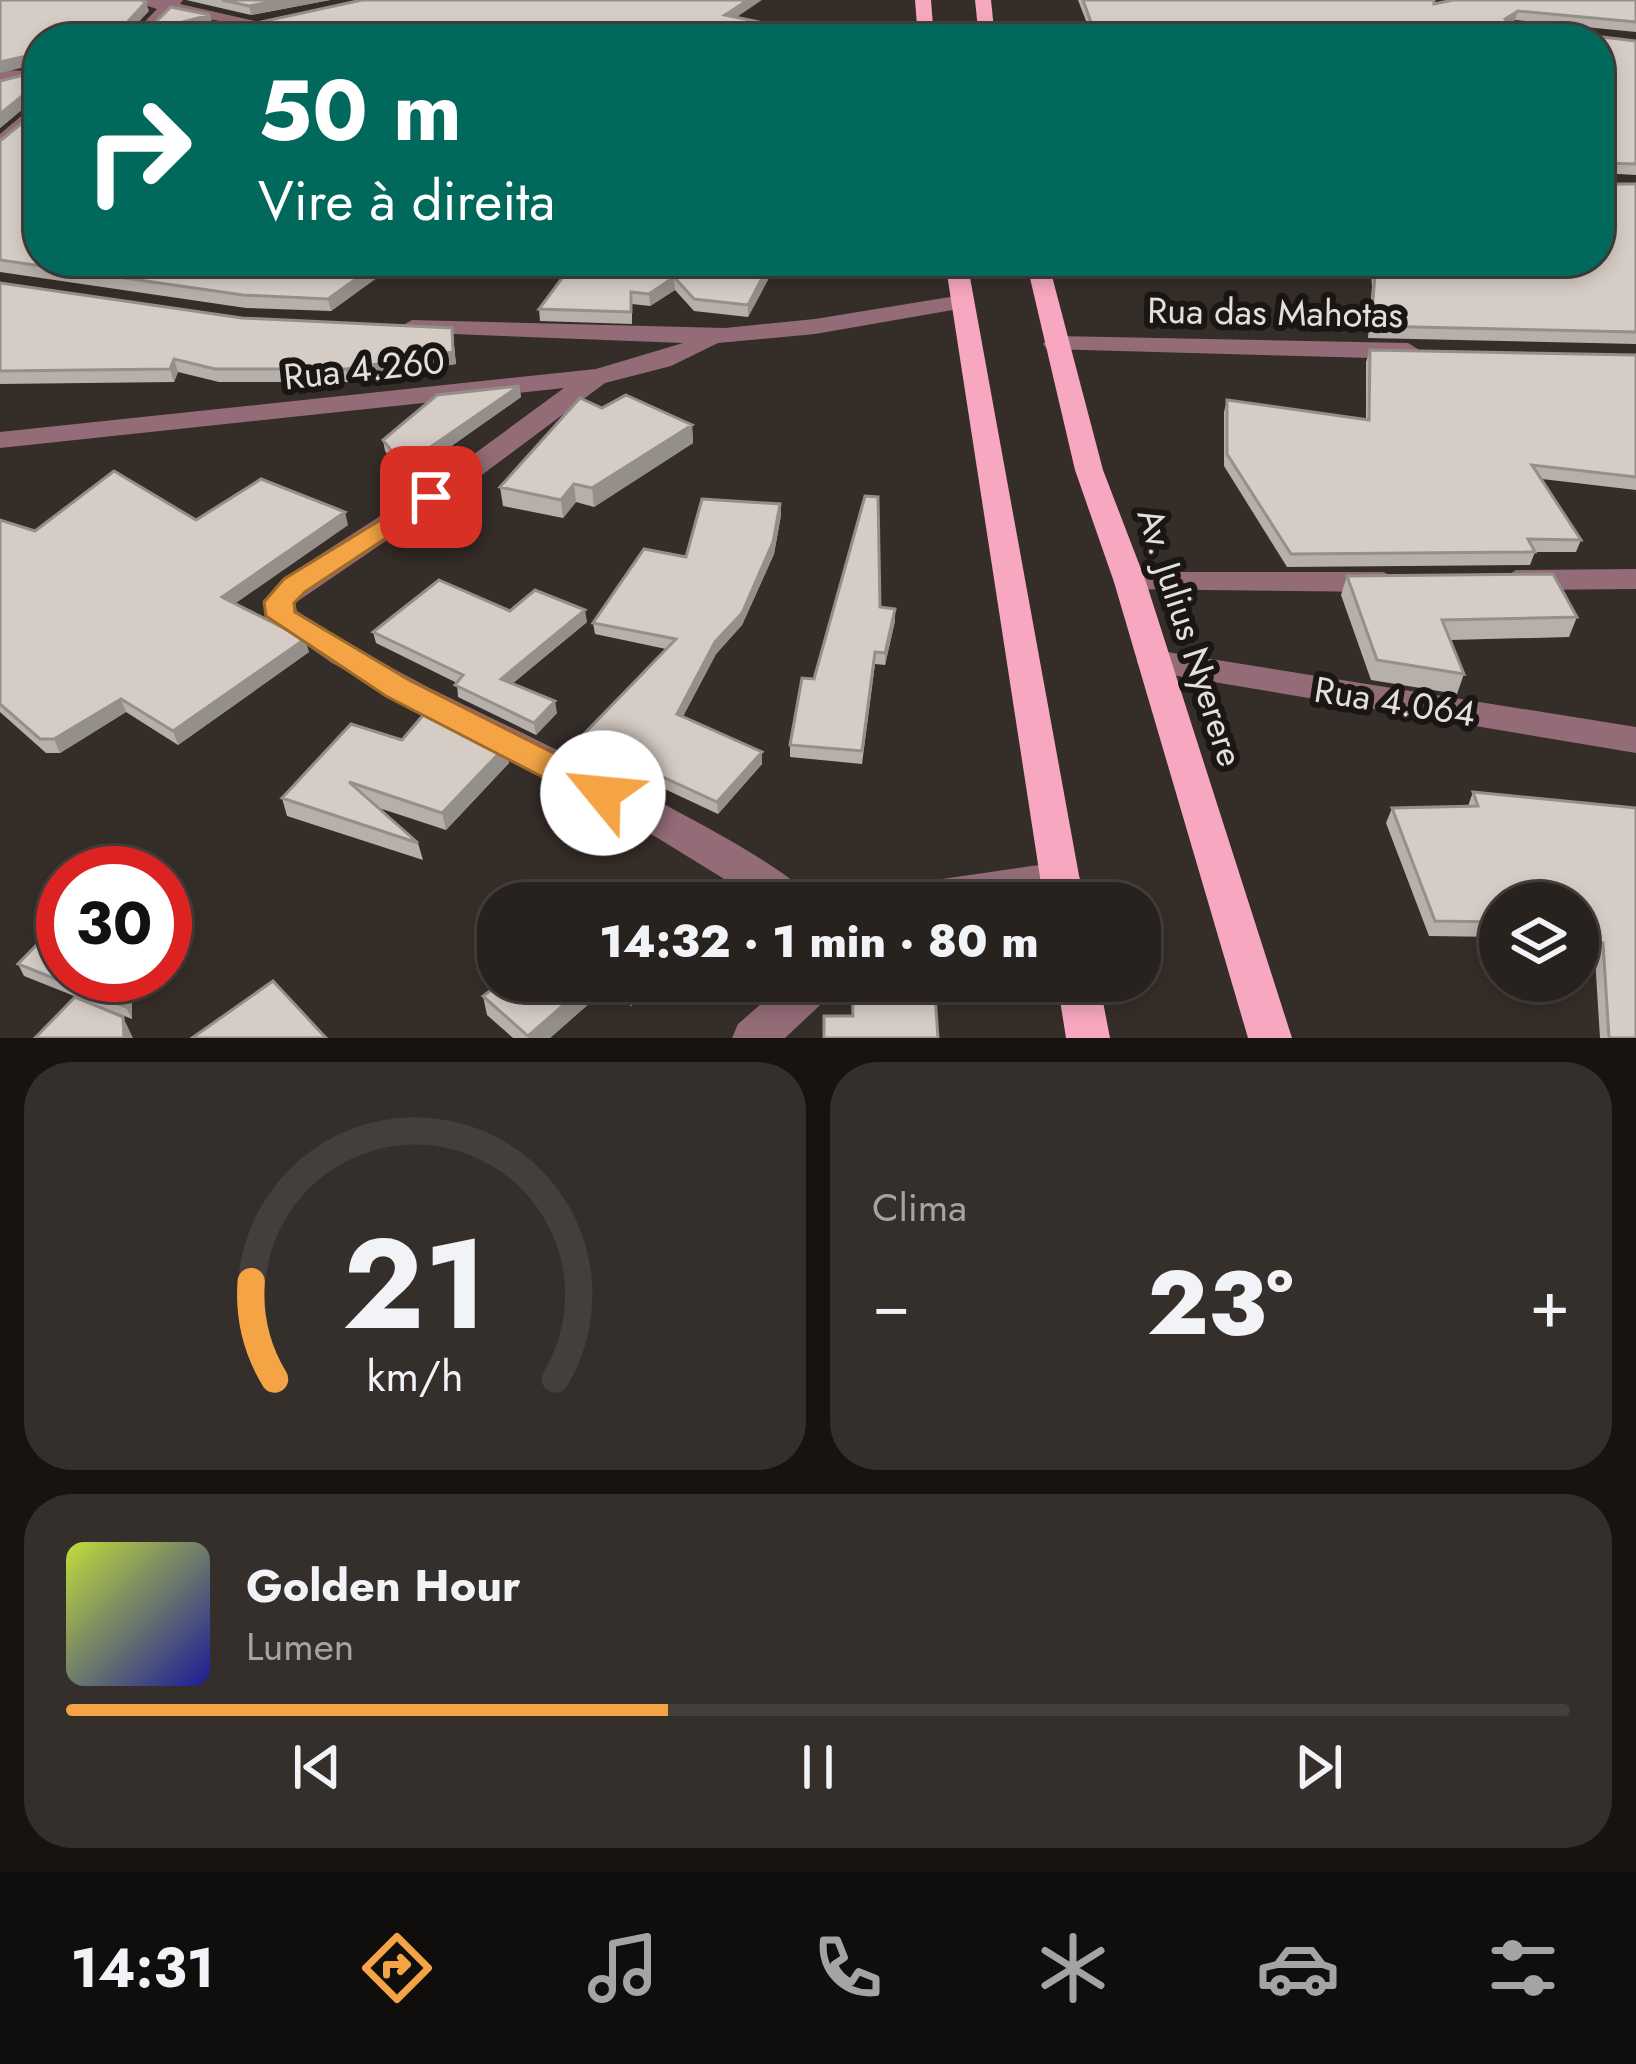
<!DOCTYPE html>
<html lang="pt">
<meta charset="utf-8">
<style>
body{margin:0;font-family:Jost,sans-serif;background:#342f2b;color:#f1f3f6;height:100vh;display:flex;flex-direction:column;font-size:45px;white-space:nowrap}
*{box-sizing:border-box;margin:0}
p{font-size:39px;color:#a5a4a4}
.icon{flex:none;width:66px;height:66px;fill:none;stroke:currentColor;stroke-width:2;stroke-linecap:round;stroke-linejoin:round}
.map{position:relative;height:1038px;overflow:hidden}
.panel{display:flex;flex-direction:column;gap:24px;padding:24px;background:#161310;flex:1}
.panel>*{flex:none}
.guide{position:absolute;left:24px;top:24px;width:1590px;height:252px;border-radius:48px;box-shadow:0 6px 18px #0003,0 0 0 3px #443f3c;background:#00695c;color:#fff;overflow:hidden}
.fabs{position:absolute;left:1479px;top:882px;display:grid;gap:24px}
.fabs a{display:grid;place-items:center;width:120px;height:120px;border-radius:50%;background:#28221e;box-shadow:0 6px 18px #0003,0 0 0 3px #443f3c;font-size:60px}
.speed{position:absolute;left:36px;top:846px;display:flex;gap:24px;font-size:60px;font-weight:700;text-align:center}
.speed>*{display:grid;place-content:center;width:156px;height:156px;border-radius:50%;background:#28221e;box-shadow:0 6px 18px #0003,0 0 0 3px #443f3c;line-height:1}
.speed .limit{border:18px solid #d22;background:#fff;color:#111}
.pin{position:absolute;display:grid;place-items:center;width:102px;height:102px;color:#fff;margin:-51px;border-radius:24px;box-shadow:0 6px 18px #0006}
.me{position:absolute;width:132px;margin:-66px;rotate:298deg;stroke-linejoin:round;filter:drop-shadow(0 0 9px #0008)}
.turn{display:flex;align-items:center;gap:42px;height:252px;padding:0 36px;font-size:54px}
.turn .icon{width:156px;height:156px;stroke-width:2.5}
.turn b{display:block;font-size:84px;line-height:102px}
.big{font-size:90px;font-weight:800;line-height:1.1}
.panel .widget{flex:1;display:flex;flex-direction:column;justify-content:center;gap:18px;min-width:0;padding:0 42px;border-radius:48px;background:#342f2b}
.panel .dial{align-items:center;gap:0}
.dial svg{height:312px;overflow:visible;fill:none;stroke:#443f3c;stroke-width:7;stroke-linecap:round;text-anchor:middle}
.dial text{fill:#f1f3f6;stroke:none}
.song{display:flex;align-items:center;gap:36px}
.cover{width:144px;height:144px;border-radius:18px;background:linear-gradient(135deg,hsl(70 70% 55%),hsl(240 70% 35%))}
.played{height:12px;border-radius:6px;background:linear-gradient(90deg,#f4a444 40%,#443f3c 40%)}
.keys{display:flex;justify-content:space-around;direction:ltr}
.heat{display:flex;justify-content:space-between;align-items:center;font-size:66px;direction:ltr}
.panel .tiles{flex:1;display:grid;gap:24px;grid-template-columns:1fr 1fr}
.widget:last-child{grid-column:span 2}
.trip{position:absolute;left:477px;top:882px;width:684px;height:120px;border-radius:48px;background:#28221e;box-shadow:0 6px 18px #0003,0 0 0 3px #443f3c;font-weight:800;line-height:120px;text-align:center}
.dock{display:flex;height:192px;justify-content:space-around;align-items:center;background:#100e0c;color:#a5a4a4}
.dock .icon{width:84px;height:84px}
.dock .on{color:#f4a444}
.dock b{font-size:54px;color:#f1f3f6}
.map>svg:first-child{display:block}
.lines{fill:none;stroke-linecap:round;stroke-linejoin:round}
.minor{fill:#936c77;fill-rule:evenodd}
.major{fill:#f7a7bf;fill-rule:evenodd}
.wall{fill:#b7afa9}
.shaded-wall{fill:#958f8a}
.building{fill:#d5ccc5;stroke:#958f8a;stroke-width:3}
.route{fill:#f4a444;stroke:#9f6b2c;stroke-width:3}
.labels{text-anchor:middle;stroke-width:12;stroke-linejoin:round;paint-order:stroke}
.street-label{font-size:36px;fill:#e4dfdb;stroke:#1a1614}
</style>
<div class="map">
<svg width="1636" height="1038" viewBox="0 0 1636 1038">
<rect width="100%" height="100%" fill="#352d28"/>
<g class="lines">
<path class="minor" d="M 129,0 L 183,0 L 180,4 L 264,23 L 256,28 L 172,12 L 145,39 L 128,39 L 157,9 Z
M 0,70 L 39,71 L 39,79 L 0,80 Z
M 39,101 L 39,117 L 0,151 L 0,134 Z
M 962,295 L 974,302 L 970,307 L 815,334 L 718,343 L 671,366 L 605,383 L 475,480 L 295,603 L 297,611 C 338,637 380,662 424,685 C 488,718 792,857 815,903 L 763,903 L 656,837 L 332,663 L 265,616 L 263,601 L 284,578 L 455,468 L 564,388 L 0,448 L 0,432 L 596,369 L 683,343 L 403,332 L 400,327 L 412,320 L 725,328 L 815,319 Z
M 1056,336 L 1408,343 L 1421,351 L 1408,359 L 1047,349 L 1043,344 L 1047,339 Z
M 1636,569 L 1636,589 L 1516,590 L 1500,580 L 1516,570 Z
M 1130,572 L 1384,572 L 1400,582 L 1384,592 L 1119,589 L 1114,582 L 1119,575 Z
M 1154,650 L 1636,727 L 1636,753 L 1142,670 L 1137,662 L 1142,654 Z
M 1060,862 L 1074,867 L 1080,878 L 1074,889 C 1019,908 959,903 902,903 L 908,891 L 942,879 Z
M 787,981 L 838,981 L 832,994 L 785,1038 L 732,1038 L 738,1024 Z"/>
<path class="major" d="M 915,0 L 931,0 L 934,39 L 918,39 Z
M 975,0 L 991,0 L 995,39 L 979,39 Z
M 945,261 L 967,261 L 1084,903 L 1044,903 Z
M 1026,261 L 1048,261 L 1103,470 L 1146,582 L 1292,1038 L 1248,1038 L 1114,582 L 1075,470 Z
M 1057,981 L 1099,981 L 1110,1038 L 1066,1038 Z"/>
</g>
<path class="wall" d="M 186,0 L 330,0 L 251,15 Z
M 1078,0 L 1434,0 L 1434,4 L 1636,0 L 1636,32 L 1515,20 L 1507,25 L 1636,41 L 1636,175 L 1600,173 L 1603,184 L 1636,184 L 1636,344 L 1368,338 L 1372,286 L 1370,261 L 1599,261 L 1599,39 L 1093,39 Z
M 39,71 L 39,261 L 400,261 L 331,311 L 246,308 L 0,272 L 0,141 L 38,110 L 39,98 L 36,98 L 0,128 L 0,81 Z
M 575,261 L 778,261 L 748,317 L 694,311 L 675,290 L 650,306 L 632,304 L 632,324 L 540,321 L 539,309 Z
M 1160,261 L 1245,261 L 1240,276 L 1161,263 Z
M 0,283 L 242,318 L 452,328 L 456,364 L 349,382 L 219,382 L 178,372 L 174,382 L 0,384 Z
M 1370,350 L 1636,355 L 1636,490 L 1542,479 L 1581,540 L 1576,552 L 1535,552 L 1530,565 L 1287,567 L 1224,466 L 1224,412 L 1227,400 L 1366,420 L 1366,362 Z
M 519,386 L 521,397 L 406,478 L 385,451 L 383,440 Z
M 602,408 L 692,425 L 693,443 L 594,507 L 576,502 L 563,518 L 503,506 L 500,487 Z
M 780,504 L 781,515 L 774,554 L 742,625 L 716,654 L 683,716 L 762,752 L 762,764 L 718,814 L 639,777 L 638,769 L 584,747 L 583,735 L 666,649 L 595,634 L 593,623 L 686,557 Z
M 0,520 L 35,531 L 196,520 L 348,525 L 235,603 L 309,652 L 178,745 L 126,712 L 60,753 L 46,753 L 0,712 Z
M 1347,576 L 1577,617 L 1569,637 L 1450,640 L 1464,674 L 1457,694 L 1371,680 L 1341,595 Z
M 880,607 L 895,609 L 895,621 L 885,665 L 875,664 L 862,764 L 790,757 L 790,745 L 814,679 Z
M 510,611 L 587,622 L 512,684 L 557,713 L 536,735 L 458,697 L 457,683 L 376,643 L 373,632 Z
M 402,740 L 506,746 L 509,763 L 446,830 L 379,808 L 418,843 L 423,860 L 287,816 L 282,798 Z
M 1473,792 L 1636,808 L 1636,1038 L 1600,1038 L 1595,958 L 1578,954 L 1578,903 L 1500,903 L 1500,937 L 1429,936 L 1386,823 L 1392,808 L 1468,806 Z
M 18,964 L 63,975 L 131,975 L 132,1019 L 24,976 Z
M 503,981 L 662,981 L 631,1006 L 609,986 L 550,1038 L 513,1038 L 487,1015 L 483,996 Z"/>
<path class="shaded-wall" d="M 280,0 L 330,0 L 251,15 L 249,6 Z
M 748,0 L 762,0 L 725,25 L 725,15 Z
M 146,2 L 149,11 L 123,39 L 121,29 Z
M 1518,11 L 1515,20 L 1503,28 L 1505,19 Z
M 210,15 L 213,25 L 174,35 L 169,33 L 171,25 Z
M 779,26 L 779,36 L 773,39 L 755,39 Z
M 35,54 L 38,64 L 0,73 L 0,62 Z
M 33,87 L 36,98 L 0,128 L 0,114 Z
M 381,261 L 400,261 L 331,311 L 328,299 Z
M 771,261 L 778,261 L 748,317 L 748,305 Z
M 674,277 L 675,290 L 650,306 L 649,294 Z
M 452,328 L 456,364 L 349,382 L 346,369 Z
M 174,359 L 178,372 L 174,382 L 170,369 Z
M 519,386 L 521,397 L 406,478 L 403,466 Z
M 692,425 L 693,443 L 594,507 L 592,488 Z
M 574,484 L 576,502 L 563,518 L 561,500 Z
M 780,504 L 781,515 L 774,554 L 742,625 L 716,654 L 678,726 L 677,714 Z
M 345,512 L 348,525 L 226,610 L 222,597 Z
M 895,609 L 895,621 L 885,665 L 885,653 Z
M 585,610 L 587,622 L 503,691 L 501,679 Z
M 305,639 L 309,652 L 178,745 L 173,731 Z
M 121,699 L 126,712 L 60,753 L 54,739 Z
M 555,701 L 557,713 L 536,735 L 534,723 Z
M 506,746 L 509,763 L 446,830 L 442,813 Z
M 762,752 L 762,764 L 718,814 L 717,802 Z
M 125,975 L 131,975 L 132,1019 L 126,1007 Z
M 591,981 L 608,981 L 609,986 L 550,1038 L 528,1038 L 528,1036 Z
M 637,981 L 662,981 L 631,1006 L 629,987 Z
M 123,1017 L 133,1038 L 124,1038 Z"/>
<path class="building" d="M 0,0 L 141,0 L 146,2 L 121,29 L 125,34 L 145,32 L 171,7 L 210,15 L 171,25 L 169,33 L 206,34 L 362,0 L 748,0 L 725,15 L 779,26 L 755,39 L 39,39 L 39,57 L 35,54 L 0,62 Z
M 222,0 L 280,0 L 249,6 Z
M 1083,0 L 1434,0 L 1434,4 L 1453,0 L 1636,0 L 1636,22 L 1518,11 L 1505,19 L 1508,26 L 1636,41 L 1636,164 L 1603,163 L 1599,167 L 1599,39 L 1097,39 Z
M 39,71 L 39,261 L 381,261 L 328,299 L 243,295 L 0,260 L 0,141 L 38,110 L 39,88 L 33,87 L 0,114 L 0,81 Z
M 1599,171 L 1603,184 L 1636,184 L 1636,332 L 1371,326 L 1375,274 L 1374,261 L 1599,261 Z
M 575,261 L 771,261 L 748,305 L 694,299 L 674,277 L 649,294 L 631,292 L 631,312 L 539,309 Z
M 0,283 L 242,318 L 452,328 L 453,352 L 346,369 L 215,369 L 174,359 L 170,369 L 0,371 Z
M 1370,350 L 1636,355 L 1636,477 L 1532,465 L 1581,540 L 1528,539 L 1535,552 L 1291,554 L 1227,454 L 1227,400 L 1369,420 Z
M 519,386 L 403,466 L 383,440 L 437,395 Z
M 626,395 L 692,425 L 592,488 L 574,484 L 561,500 L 500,487 L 580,398 L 602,408 Z
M 114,471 L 196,520 L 261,479 L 345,512 L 222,597 L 305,639 L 173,731 L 121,699 L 54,739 L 40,739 L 0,704 L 0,520 L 35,531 Z
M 865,496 L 878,497 L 880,607 L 895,609 L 885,653 L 875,652 L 862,751 L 790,745 L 802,678 L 814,679 Z
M 702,499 L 780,504 L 773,542 L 742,613 L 715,642 L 677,714 L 762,752 L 717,802 L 637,765 L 642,760 L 583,735 L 676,639 L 593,623 L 644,549 L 686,557 Z
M 1553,574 L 1577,617 L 1442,620 L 1464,674 L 1377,660 L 1347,576 Z
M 439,580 L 510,611 L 535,590 L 585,610 L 501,679 L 555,701 L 534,723 L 455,685 L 463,675 L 373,632 Z
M 431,706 L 506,746 L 442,813 L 349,782 L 418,843 L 282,798 L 351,724 L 402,740 Z
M 1473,792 L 1636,808 L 1636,1038 L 1609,1038 L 1603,943 L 1578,938 L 1578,903 L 1500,903 L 1500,922 L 1435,921 L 1392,808 L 1478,806 Z
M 635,881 L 650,881 L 678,903 L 606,903 Z
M 63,918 L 63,975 L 125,975 L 126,1007 L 18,964 Z
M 273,981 L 326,1038 L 192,1038 Z
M 503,981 L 591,981 L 528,1036 L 483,996 Z
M 622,981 L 637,981 L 629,987 Z
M 852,981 L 934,981 L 938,1038 L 824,1038 L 824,1016 L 853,1016 Z
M 75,997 L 123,1017 L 124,1038 L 35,1038 Z"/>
<path class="route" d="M 431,489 L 440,491 L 444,497 L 440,502 L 305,592 L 294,603 L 295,612 L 409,680 L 615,784 L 620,793 L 615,802 L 603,805 L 591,802 L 386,696 L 266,616 L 264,602 L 284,579 Z"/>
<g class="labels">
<g class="street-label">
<text transform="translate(1275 312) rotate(1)" y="13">Rua das Mahotas</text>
<text transform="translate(364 368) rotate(-6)" y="13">Rua 4.260</text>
<text transform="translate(1191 637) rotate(72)" y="13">Av. Julius Nyerere</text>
<text transform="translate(1395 701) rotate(9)" y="13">Rua 4.064</text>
</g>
</g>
</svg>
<div class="fabs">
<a><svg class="icon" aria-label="layers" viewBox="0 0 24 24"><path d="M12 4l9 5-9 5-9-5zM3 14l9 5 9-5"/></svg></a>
</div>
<div class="speed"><div class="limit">30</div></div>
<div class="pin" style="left:431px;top:497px;background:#d93025"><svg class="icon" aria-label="arrive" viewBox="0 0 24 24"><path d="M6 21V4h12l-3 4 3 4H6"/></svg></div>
<svg class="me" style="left:603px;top:793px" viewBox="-20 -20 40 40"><circle r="19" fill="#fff"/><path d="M0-13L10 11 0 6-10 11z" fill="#f4a444"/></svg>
<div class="trip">14:32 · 1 min · 80 m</div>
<div class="guide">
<div class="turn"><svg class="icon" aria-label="right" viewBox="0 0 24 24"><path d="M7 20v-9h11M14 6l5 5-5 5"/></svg><div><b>50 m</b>Vire à direita</div></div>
</div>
</div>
<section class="panel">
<div class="tiles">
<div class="widget dial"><svg viewBox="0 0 100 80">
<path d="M14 69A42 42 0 1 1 86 69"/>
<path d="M14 69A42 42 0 0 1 8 44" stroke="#f4a444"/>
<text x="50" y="56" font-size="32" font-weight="700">21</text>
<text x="50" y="72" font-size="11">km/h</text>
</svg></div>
<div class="widget"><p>Clima</p>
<div class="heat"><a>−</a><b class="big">23°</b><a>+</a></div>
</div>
<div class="widget">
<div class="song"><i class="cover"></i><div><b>Golden Hour</b><p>Lumen</p></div></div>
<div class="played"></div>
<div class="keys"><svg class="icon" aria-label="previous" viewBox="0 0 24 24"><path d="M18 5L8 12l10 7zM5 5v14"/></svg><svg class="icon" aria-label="pause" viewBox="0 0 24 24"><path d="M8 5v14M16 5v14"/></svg><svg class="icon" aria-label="next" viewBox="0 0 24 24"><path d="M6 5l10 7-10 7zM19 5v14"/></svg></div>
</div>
</div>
</section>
<nav class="dock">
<b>14:31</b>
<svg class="icon on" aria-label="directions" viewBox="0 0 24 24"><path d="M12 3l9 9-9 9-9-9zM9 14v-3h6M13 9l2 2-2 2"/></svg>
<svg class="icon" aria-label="music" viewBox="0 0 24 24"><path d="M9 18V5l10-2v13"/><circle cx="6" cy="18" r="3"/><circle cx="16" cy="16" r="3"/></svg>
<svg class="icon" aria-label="phone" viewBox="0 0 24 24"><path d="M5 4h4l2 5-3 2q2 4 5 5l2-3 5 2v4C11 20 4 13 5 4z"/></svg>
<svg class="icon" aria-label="climate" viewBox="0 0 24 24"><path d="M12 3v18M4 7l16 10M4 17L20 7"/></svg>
<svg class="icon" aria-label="car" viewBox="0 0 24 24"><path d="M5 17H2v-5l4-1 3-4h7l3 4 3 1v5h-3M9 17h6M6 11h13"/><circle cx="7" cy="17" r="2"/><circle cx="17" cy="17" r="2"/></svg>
<svg class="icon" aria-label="filters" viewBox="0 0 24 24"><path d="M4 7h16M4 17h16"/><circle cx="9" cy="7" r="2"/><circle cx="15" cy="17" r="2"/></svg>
</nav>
